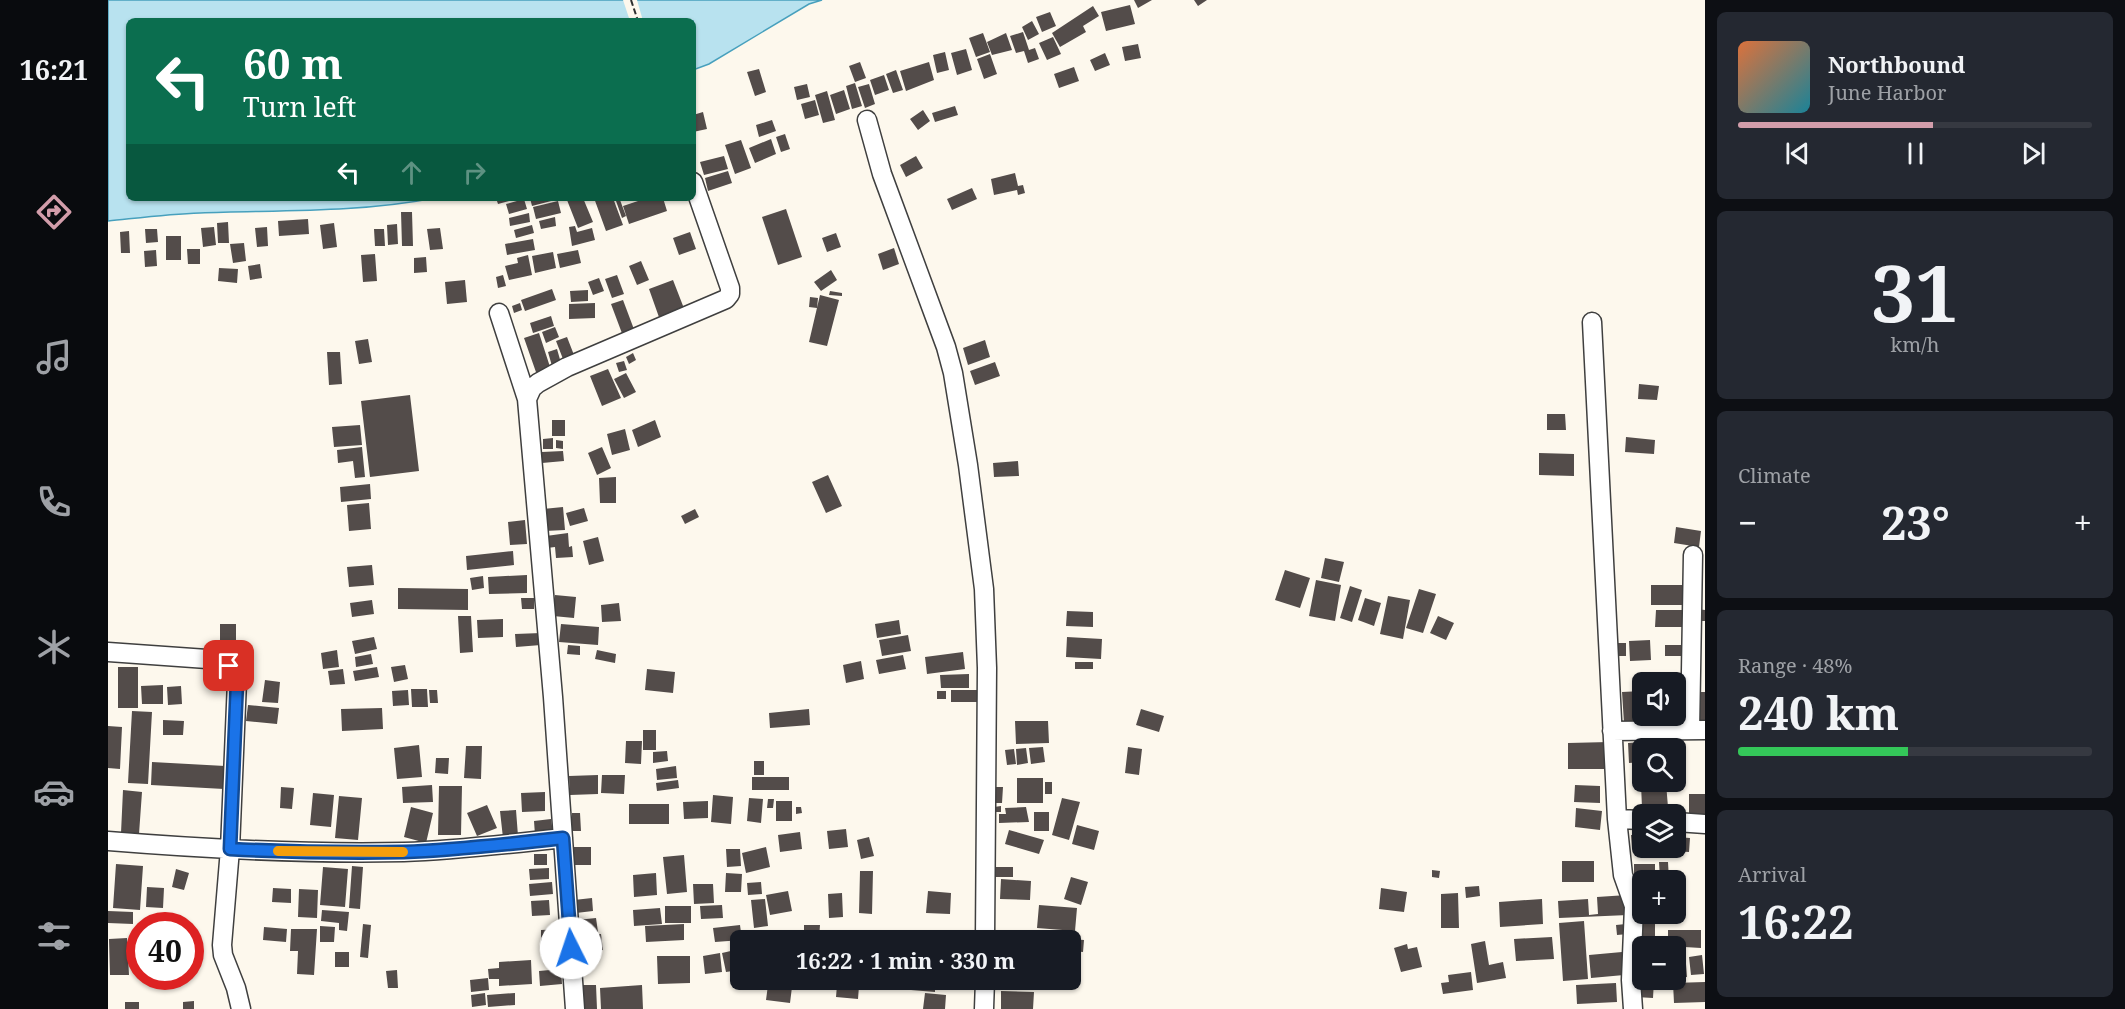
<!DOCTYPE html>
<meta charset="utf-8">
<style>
body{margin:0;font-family:"Noto Serif",serif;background:#242831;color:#f1f3f6;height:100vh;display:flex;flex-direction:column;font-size:22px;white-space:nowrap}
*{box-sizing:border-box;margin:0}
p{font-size:20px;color:#9ea1a6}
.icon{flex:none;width:33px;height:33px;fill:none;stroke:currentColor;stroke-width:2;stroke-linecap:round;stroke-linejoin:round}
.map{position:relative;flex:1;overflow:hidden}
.side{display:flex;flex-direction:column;gap:12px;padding:12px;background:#0d0f14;width:420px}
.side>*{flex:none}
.top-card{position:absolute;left:18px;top:18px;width:570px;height:183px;border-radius:9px;box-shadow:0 2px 4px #0004;background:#0b6e4f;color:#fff;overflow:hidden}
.tools{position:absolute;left:1524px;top:672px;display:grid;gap:12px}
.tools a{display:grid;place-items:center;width:54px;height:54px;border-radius:9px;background:#171b24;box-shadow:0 2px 4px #0004;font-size:30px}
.speed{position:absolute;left:18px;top:912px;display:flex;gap:12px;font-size:30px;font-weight:700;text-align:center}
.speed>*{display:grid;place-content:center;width:78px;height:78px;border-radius:50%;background:#171b24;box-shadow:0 2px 4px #0004;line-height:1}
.speed .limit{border:9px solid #d22;background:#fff;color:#111}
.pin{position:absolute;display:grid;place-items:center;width:51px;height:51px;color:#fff;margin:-26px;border-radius:12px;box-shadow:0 3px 9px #0006}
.me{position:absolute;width:66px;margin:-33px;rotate:356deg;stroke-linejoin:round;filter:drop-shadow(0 0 4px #0008)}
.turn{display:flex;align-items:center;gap:21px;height:126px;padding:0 18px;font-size:27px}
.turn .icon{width:78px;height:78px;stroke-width:2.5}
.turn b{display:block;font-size:42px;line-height:51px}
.lanes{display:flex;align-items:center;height:57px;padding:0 18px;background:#0003;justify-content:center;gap:30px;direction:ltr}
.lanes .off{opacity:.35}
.big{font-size:45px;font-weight:700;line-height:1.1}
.side .tile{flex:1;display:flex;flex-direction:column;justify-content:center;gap:9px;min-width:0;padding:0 21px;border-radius:9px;background:#242831}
.side .dial{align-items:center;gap:0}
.dial b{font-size:78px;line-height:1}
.song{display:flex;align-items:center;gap:18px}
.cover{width:72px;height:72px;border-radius:9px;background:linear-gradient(135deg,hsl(20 70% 55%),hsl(190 70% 35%))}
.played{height:6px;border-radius:3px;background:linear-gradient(90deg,#d29daa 55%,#363941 55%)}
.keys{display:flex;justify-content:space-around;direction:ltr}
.heat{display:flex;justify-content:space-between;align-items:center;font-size:33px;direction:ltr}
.charge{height:9px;border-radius:4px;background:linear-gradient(90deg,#34c759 48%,#363941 0)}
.trip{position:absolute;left:622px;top:930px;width:351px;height:60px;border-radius:9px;background:#171b24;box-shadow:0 2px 4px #0004;font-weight:700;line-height:60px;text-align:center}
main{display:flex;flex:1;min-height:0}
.menu{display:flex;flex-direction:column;width:108px;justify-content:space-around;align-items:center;background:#090b0e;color:#9ea1a6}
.menu .icon{width:42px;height:42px}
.menu .selected{color:#d29daa}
.menu b{font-size:27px;color:#f1f3f6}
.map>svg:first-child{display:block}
.water{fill:#b8e2ef;stroke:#47a0bd;stroke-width:1.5}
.pier{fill:#fdf8ed}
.building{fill:#534c4a}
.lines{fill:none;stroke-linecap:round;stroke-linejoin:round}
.minor-casing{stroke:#3f3f3f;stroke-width:21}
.path{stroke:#2e2e2e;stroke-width:2;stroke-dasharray:6 3;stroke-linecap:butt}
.minor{stroke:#fff;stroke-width:18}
.route-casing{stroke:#114b97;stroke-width:15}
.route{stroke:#1a73e8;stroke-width:10}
.slow{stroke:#f59e0b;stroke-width:10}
</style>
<main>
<nav class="menu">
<b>16:21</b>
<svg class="icon selected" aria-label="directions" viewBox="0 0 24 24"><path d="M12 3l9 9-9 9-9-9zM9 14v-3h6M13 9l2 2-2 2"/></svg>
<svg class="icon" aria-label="music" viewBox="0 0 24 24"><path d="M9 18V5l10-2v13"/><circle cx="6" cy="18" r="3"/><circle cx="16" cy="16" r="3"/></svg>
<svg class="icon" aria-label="phone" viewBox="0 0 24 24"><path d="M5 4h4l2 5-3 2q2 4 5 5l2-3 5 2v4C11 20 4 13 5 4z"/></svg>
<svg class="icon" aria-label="climate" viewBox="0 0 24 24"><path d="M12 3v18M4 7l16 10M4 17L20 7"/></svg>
<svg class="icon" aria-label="car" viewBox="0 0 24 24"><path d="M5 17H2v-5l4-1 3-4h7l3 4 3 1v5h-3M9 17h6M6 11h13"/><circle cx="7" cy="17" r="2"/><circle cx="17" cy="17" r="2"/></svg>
<svg class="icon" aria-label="filters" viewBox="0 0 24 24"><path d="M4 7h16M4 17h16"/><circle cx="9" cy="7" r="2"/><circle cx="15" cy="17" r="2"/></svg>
</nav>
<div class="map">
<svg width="1597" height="1009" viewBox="0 0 1597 1009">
<rect width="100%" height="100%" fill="#fdf8ed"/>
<path class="water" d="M 0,0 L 714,0 L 701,4 L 601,64 L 585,70 L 585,21 L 21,21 L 21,198 L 327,198 C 249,213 170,210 92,213 C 61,214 30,218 0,221 Z"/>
<path class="pier" d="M 515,0 L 529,0 L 535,21 L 522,21 Z"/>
<path class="building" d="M 1026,0 L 1044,0 L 1030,8 Z
M 1086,0 L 1099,0 L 1090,6 Z
M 1022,5 L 1027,24 L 998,31 L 993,12 Z
M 985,6 L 991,16 L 975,26 L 978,32 L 952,47 L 944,33 Z
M 942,12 L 948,26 L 934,32 L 928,17 Z
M 924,21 L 931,34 L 920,40 L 914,27 Z
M 915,32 L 921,50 L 927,48 L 931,59 L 920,63 L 916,51 L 908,53 L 902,36 Z
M 875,33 L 882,52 L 868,57 L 861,38 Z
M 898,33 L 904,50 L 884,55 L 879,42 Z
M 945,37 L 953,54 L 939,60 L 931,43 Z
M 1030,44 L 1033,58 L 1017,61 L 1014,47 Z
M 858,49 L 864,70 L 849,75 L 843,53 Z
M 837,52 L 841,70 L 829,73 L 825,55 Z
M 997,53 L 1002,65 L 987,71 L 982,60 Z
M 882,54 L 889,74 L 876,79 L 869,59 Z
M 752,62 L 758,78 L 747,82 L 741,66 Z
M 821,62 L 826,80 L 798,91 L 792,71 Z
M 966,67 L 971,81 L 951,88 L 946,74 Z
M 651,69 L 658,92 L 647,96 L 639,72 Z
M 788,70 L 795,90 L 785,93 L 778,74 Z
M 776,75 L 781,90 L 767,95 L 762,80 Z
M 747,83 L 754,106 L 744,109 L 738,86 Z
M 699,84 L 702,97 L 689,100 L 686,87 Z
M 761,84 L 767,104 L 757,108 L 750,87 Z
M 736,90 L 742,109 L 728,114 L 722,95 Z
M 719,91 L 727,120 L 715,123 L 707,95 Z
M 707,100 L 711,115 L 697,119 L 693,104 Z
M 847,106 L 850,115 L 827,122 L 824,113 Z
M 815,110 L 822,121 L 810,130 L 802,119 Z
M 595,112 L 599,129 L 585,132 L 585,115 Z
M 664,120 L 668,131 L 651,137 L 648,125 Z
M 677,134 L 682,149 L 673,152 L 668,137 Z
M 663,139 L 668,154 L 647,163 L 641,148 Z
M 633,140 L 643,168 L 627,174 L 617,145 Z
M 616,156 L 620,169 L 596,175 L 592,162 Z
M 808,156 L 815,168 L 798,177 L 792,165 Z
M 620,171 L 624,183 L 600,191 L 597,178 Z
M 907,173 L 910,186 L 915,185 L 917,193 L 910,195 L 909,190 L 886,195 L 883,179 Z
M 864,188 L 869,199 L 844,210 L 839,199 Z
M 388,198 L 408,198 L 408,199 L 390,204 Z
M 422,198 L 447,198 L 447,200 L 424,206 Z
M 462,198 L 475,198 L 485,222 L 470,228 L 459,200 Z
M 486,198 L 505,198 L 515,225 L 498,231 Z
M 539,198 L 555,198 L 559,211 L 521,224 L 515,206 Z
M 416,199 L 419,209 L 401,214 L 398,204 Z
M 512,200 L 518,216 L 514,218 L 508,201 Z
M 450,201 L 453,213 L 428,219 L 425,207 Z
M 678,209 L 694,257 L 670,265 L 654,217 Z
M 293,212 L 304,212 L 305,246 L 294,246 Z
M 421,213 L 422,222 L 402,226 L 401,218 Z
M 447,217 L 448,226 L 433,229 L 431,221 Z
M 200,219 L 201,234 L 171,236 L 170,221 Z
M 120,222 L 121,243 L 110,243 L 109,223 Z
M 226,223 L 229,247 L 215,249 L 212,225 Z
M 289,224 L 290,244 L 280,245 L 279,225 Z
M 424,225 L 426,233 L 408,238 L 406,230 Z
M 467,226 L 469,232 L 484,228 L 487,240 L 464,246 L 461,227 Z
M 106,227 L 108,245 L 95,247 L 93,228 Z
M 159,227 L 160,246 L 149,247 L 147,228 Z
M 332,228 L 335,249 L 322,250 L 319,229 Z
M 37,229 L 49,229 L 50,242 L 38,243 Z
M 266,229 L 276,229 L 277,246 L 267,246 Z
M 21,231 L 22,253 L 13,253 L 12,232 Z
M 582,232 L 588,249 L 571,255 L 565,238 Z
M 728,233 L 733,247 L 719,252 L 714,238 Z
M 58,236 L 73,236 L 73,260 L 58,260 Z
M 425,239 L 427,250 L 399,255 L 397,244 Z
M 136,243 L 138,261 L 125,263 L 122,244 Z
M 786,248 L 791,264 L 775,270 L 770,254 Z
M 79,249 L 92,249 L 92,264 L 80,264 Z
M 48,250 L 49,266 L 37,267 L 36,251 Z
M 470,250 L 473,263 L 452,268 L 449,254 Z
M 445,252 L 448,268 L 427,273 L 424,256 Z
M 267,254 L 269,281 L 255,282 L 253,255 Z
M 420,255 L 424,275 L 401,280 L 397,266 L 410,263 L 409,258 Z
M 318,257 L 319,272 L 306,273 L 306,258 Z
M 533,261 L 541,280 L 529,285 L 521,266 Z
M 152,264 L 154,278 L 142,280 L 140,266 Z
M 111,268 L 130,269 L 129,283 L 110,281 Z
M 723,270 L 729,280 L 713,291 L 706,282 Z
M 395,275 L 398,286 L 390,288 L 388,277 Z
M 509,275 L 516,294 L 504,298 L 497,279 Z
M 491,278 L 496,291 L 485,295 L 480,282 Z
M 357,280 L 359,302 L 339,304 L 337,282 Z
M 565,280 L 577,311 L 552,320 L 541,289 Z
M 444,289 L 448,300 L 417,311 L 413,300 Z
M 480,290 L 480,301 L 463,302 L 462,291 Z
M 722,291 L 734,293 L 734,296 L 721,295 Z
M 712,295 L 731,300 L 719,346 L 701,342 Z
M 702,297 L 710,298 L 709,308 L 701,307 Z
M 515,300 L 527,332 L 515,336 L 503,304 Z
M 412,303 L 414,310 L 406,313 L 404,306 Z
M 487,303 L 487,318 L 461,319 L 461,304 Z
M 443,316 L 446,326 L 425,333 L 422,323 Z
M 447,327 L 451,337 L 438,343 L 434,332 Z
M 431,333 L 443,370 L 429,375 L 416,338 Z
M 459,337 L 466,355 L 455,359 L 448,341 Z
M 260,339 L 264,362 L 251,364 L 247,341 Z
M 877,340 L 882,357 L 860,365 L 855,348 Z
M 449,349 L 453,363 L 444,366 L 440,352 Z
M 219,352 L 232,352 L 234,384 L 221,385 Z
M 525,353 L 528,360 L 521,364 L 518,357 Z
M 516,361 L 519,370 L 511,372 L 508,363 Z
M 887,362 L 892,376 L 867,385 L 862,371 Z
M 500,369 L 513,398 L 494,406 L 482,376 Z
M 518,373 L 528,392 L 516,398 L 506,379 Z
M 1531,384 L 1551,386 L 1549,400 L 1530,399 Z
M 302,395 L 311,471 L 262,477 L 253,401 Z
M 1439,414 L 1457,414 L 1458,430 L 1439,430 Z
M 444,420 L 457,420 L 457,436 L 444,436 Z
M 547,420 L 553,437 L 530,447 L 524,430 Z
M 252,425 L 254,445 L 226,447 L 224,427 Z
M 517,429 L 522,450 L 504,455 L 499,434 Z
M 1518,437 L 1547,440 L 1546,454 L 1517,452 Z
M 445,438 L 445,449 L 435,449 L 435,439 Z
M 448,440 L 455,441 L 455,449 L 448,448 Z
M 254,447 L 257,477 L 247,478 L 245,461 L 230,463 L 229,450 Z
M 494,447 L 503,468 L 489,475 L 480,453 Z
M 455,451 L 456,461 L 434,463 L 434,452 Z
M 1431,453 L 1466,454 L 1466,476 L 1431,475 Z
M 910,461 L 911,476 L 886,477 L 885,463 Z
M 720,475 L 734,506 L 718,513 L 704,482 Z
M 508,477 L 508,503 L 492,503 L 491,478 Z
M 262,484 L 263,499 L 233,502 L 232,487 Z
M 261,503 L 263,529 L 241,531 L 239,505 Z
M 455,507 L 457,530 L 437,531 L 435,509 Z
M 476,508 L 480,521 L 462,526 L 458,513 Z
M 587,509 L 591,517 L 577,524 L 573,516 Z
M 417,520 L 419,544 L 402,545 L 400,522 Z
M 1568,527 L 1593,531 L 1591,547 L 1566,543 Z
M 460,533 L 461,547 L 464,546 L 465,557 L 448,558 L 447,547 L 439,548 L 438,536 Z
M 490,537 L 496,561 L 481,565 L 475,541 Z
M 405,551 L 406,565 L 359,570 L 358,556 Z
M 1217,558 L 1236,562 L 1231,582 L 1213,578 Z
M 264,565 L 266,585 L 241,587 L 239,567 Z
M 1177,570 L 1202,578 L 1192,608 L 1167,600 Z
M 419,575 L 419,593 L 381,594 L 380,577 Z
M 375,576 L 376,588 L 364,590 L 362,578 Z
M 1208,580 L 1233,585 L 1227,621 L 1201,616 Z
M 1543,585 L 1578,585 L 1578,605 L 1543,605 Z
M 1242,586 L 1254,590 L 1244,622 L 1232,618 Z
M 290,588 L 360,589 L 360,610 L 290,609 Z
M 1311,589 L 1328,594 L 1315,633 L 1298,628 Z
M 447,595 L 468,597 L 466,618 L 445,616 Z
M 1280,596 L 1302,600 L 1295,639 L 1272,634 Z
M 413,598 L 426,598 L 426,609 L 414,609 Z
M 1257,598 L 1273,603 L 1266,626 L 1250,620 Z
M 264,600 L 266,614 L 244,617 L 242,603 Z
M 511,603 L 513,621 L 494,622 L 493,605 Z
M 1589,609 L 1597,610 L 1597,621 L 1588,621 Z
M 1548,610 L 1576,610 L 1576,627 L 1547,627 Z
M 959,611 L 985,612 L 985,627 L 958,626 Z
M 350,616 L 363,616 L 365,652 L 352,653 Z
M 1330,616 L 1346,623 L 1338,640 L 1322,633 Z
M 395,619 L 395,637 L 370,638 L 369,620 Z
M 791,620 L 793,634 L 769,638 L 767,624 Z
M 112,624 L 128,624 L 128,655 L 112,655 Z
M 453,624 L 491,627 L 490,645 L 451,642 Z
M 433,633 L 433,645 L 408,647 L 407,634 Z
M 800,635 L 803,651 L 774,656 L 771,640 Z
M 266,637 L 269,649 L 247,654 L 244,641 Z
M 959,637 L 994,639 L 993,659 L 958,657 Z
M 1542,640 L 1543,660 L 1522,661 L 1521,641 Z
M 1505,643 L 1518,643 L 1518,656 L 1505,656 Z
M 460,645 L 472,646 L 472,655 L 459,654 Z
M 1557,645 L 1573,645 L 1573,656 L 1557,656 Z
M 229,650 L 231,667 L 215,669 L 213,653 Z
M 489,650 L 508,654 L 507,663 L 487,659 Z
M 855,652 L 857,669 L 819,674 L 817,657 Z
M 263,654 L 265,664 L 248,667 L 247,657 Z
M 795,655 L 798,669 L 771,674 L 768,660 Z
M 753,661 L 756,679 L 738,683 L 735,665 Z
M 967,662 L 985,662 L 985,669 L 967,669 Z
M 297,665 L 300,679 L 286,682 L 283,667 Z
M 10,667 L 30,667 L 30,708 L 10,708 Z
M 269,667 L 271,677 L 247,681 L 245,671 Z
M 235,669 L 237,684 L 222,685 L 220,671 Z
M 539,669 L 567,672 L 565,693 L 537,690 Z
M 861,674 L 861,688 L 833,688 L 832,675 Z
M 157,680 L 172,682 L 170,703 L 154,702 Z
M 55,685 L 55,704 L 34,704 L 33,686 Z
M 73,686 L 74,704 L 60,705 L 59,687 Z
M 303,689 L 319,689 L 320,707 L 304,707 Z
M 300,690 L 301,705 L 285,706 L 284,691 Z
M 321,690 L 329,690 L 330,703 L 322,703 Z
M 843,690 L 869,690 L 869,702 L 843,702 Z
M 829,691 L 838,691 L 838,699 L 829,699 Z
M 1534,691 L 1534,716 L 1543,716 L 1543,722 L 1516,723 L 1514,692 Z
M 1568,691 L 1574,691 L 1573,720 L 1552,719 L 1552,716 L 1568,716 Z
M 1590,692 L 1597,692 L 1597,726 L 1591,726 Z
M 140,705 L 171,708 L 169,724 L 138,721 Z
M 274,708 L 275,729 L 234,731 L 233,709 Z
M 701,709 L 702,725 L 662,728 L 661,713 Z
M 1033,709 L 1056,716 L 1051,732 L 1028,725 Z
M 24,711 L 44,712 L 40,784 L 20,783 Z
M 55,720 L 76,721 L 75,735 L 55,735 Z
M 907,721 L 940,721 L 941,743 L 908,744 Z
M 0,726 L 14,727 L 12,769 L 0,768 Z
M 535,730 L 548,730 L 548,750 L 535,750 Z
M 1558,740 L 1559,748 L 1534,748 L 1534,762 L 1521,763 L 1520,743 Z
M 518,741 L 534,741 L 533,764 L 517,763 Z
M 1501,742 L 1501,769 L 1460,769 L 1460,743 Z
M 311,745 L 314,777 L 289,779 L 286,748 Z
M 358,746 L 374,746 L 373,779 L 356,778 Z
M 935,747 L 937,762 L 923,764 L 921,748 Z
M 1020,747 L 1034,749 L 1031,775 L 1017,773 Z
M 918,748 L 920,763 L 909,765 L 908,749 Z
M 906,749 L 908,764 L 899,765 L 897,750 Z
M 559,751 L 560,761 L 545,763 L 545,752 Z
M 328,758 L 341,758 L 340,774 L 327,773 Z
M 646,761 L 656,761 L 656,775 L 646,775 Z
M 44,762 L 117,766 L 116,789 L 43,785 Z
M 1534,764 L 1534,782 L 1527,783 L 1524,765 Z
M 568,766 L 569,778 L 549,780 L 548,769 Z
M 490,775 L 490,794 L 462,795 L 461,776 Z
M 494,775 L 517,775 L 516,794 L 493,793 Z
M 644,777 L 681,777 L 681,790 L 644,790 Z
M 909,778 L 935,778 L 935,803 L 909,803 Z
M 570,780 L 571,788 L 549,791 L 548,783 Z
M 937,782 L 944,782 L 944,794 L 937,794 Z
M 1558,783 L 1560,807 L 1534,808 L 1533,784 Z
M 324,785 L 325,802 L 295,803 L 294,787 Z
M 1467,785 L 1492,786 L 1492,803 L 1466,802 Z
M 331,786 L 354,786 L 353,835 L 330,835 Z
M 173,787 L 186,788 L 184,809 L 172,808 Z
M 886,787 L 895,787 L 894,803 L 885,803 Z
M 15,790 L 34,792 L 31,834 L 13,833 Z
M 437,792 L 437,811 L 414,812 L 413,793 Z
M 205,793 L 226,795 L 223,827 L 202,825 Z
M 1581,794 L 1597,794 L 1597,820 L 1581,820 Z
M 605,795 L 625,797 L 623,824 L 603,822 Z
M 231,796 L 254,798 L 250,840 L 227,838 Z
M 641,798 L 655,799 L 653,823 L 639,821 Z
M 954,798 L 972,802 L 961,840 L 944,835 Z
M 660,799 L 666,799 L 665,808 L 659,808 Z
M 600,801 L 600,818 L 576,819 L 575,802 Z
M 668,801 L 684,801 L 684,821 L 668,821 Z
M 521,804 L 561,804 L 561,824 L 521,824 Z
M 379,805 L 389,828 L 369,836 L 359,813 Z
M 893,806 L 893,812 L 886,812 L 886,807 Z
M 303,807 L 325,813 L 318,843 L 296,837 Z
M 688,807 L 693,807 L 694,813 L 688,814 Z
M 918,807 L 921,822 L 891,823 L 891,814 L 898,814 L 897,808 Z
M 1468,808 L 1494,811 L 1492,830 L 1467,827 Z
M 408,810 L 410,836 L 395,838 L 392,811 Z
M 926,812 L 941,812 L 941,831 L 926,831 Z
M 464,813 L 472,813 L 473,831 L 464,831 Z
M 443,819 L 445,833 L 427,835 L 426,821 Z
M 969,825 L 991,831 L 986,850 L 964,844 Z
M 738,829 L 740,847 L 721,849 L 719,831 Z
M 901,830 L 936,840 L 931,854 L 897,844 Z
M 692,832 L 694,849 L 672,852 L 670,835 Z
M 1523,835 L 1534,835 L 1534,849 L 1524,849 Z
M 761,837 L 766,856 L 753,859 L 749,840 Z
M 1568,837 L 1582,838 L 1581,852 L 1565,851 L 1565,848 L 1568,848 Z
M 463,847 L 483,847 L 483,865 L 463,865 Z
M 658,847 L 662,867 L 638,873 L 634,853 Z
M 618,849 L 632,849 L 633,866 L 619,867 Z
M 426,854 L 439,854 L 439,865 L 426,865 Z
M 576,855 L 579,892 L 559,894 L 555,857 Z
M 1454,861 L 1486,861 L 1486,882 L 1454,882 Z
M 1551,862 L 1560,862 L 1561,880 L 1552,880 Z
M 8,864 L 35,866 L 32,910 L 5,908 Z
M 1526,864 L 1547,864 L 1547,879 L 1526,879 Z
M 244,866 L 255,867 L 252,909 L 241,908 Z
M 215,867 L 240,869 L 237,907 L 212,905 Z
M 887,867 L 905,867 L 905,877 L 887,877 Z
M 441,868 L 441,879 L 422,880 L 421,869 Z
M 68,869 L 81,873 L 76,890 L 64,887 Z
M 1324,870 L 1332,871 L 1331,878 L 1324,877 Z
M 752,871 L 765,871 L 764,914 L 751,913 Z
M 548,873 L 549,895 L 526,897 L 525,875 Z
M 618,873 L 634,874 L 633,892 L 617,892 Z
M 963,877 L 980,882 L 973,905 L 956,899 Z
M 893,879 L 923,881 L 922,900 L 892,899 Z
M 1526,881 L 1534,881 L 1534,887 L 1526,887 Z
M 444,882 L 445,894 L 422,896 L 421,884 Z
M 653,882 L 654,894 L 640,895 L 639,883 Z
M 585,884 L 605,884 L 606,903 L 586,904 Z
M 1371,886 L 1372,896 L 1358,898 L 1357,887 Z
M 39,887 L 56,888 L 55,908 L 38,907 Z
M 165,888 L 183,889 L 183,903 L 164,902 Z
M 1273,888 L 1299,892 L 1296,912 L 1271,909 Z
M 191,889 L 210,890 L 209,918 L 190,917 Z
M 680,891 L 684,911 L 662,915 L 658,895 Z
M 820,891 L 843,893 L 842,914 L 818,913 Z
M 734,893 L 735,917 L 721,918 L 720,894 Z
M 1350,893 L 1351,928 L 1333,928 L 1333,894 Z
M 1519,895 L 1520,915 L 1451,918 L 1450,901 L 1480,899 L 1481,915 L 1490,914 L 1489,897 Z
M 484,898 L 485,911 L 468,913 L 466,900 Z
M 657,899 L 660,926 L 646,928 L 643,900 Z
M 1434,899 L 1435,924 L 1392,927 L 1391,902 Z
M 441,900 L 442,915 L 424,916 L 423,901 Z
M 614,905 L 615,918 L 593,919 L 592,906 Z
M 931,905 L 969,908 L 967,931 L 929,928 Z
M 557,906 L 583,906 L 583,923 L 557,923 Z
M 552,908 L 554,924 L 526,926 L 525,910 Z
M 214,910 L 241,912 L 239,931 L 231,930 L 231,923 L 213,921 Z
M 0,911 L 25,912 L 25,924 L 0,923 Z
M 1534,914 L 1547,914 L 1547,920 L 1530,920 Z
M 488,918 L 490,932 L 471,934 L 469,920 Z
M 1476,921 L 1480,979 L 1455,981 L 1451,923 Z
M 1530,923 L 1547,923 L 1547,946 L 1529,945 Z
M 255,924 L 263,925 L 260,958 L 252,957 Z
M 576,924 L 576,940 L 538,942 L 537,926 Z
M 1518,924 L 1520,934 L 1509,935 L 1508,925 Z
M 632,925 L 634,940 L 607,942 L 605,928 Z
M 696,925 L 712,925 L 711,939 L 696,938 Z
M 212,926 L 227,927 L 226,942 L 212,942 Z
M 156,927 L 179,929 L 178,942 L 155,940 Z
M 183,929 L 209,929 L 206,975 L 189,974 L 190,951 L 182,951 Z
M 455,929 L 456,954 L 433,955 L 433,930 Z
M 1560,930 L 1593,930 L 1593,948 L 1560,946 Z
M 493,934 L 495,950 L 483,951 L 482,935 Z
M 807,934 L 836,936 L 835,940 L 807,940 Z
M 921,936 L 939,938 L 939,940 L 920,940 Z
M 480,937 L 480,946 L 471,947 L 471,938 Z
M 1444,937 L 1446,959 L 1408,961 L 1406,939 Z
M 19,938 L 21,975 L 2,975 L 1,939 Z
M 963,939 L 976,940 L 975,952 L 963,951 Z
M 1377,941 L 1381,965 L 1395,962 L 1398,978 L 1369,983 L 1363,944 Z
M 1299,944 L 1300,949 L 1309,947 L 1314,967 L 1293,972 L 1286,948 Z
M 627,950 L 631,970 L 618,972 L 614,953 Z
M 227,952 L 241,952 L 241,967 L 227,967 Z
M 1514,952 L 1516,975 L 1483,978 L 1481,955 Z
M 612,953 L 614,972 L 597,974 L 595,956 Z
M 1594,955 L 1596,974 L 1583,975 L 1581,957 Z
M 549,956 L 582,956 L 582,983 L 550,984 Z
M 423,960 L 424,984 L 391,986 L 391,979 L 381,979 L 380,969 L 391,968 L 391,962 Z
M 1578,964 L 1579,977 L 1568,978 L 1568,965 Z
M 963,966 L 968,967 L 967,983 L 936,981 L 936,980 L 963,980 Z
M 453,969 L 454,984 L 432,986 L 431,971 Z
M 289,970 L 290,988 L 280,988 L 278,971 Z
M 1363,972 L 1365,990 L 1335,994 L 1333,983 L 1341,982 L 1340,975 Z
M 1530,973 L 1534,973 L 1534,980 L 1546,980 L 1545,998 L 1528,997 Z
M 380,978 L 381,990 L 363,992 L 362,980 Z
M 643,980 L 656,980 L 655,989 L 642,988 Z
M 804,980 L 842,980 L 841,985 L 827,984 L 827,992 L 803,990 Z
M 898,980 L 936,980 L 936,984 L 898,981 Z
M 1597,982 L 1597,1002 L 1566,1003 L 1565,983 Z
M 1508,983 L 1509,1002 L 1469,1004 L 1468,985 Z
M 473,985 L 488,985 L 489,1009 L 473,1009 Z
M 534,985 L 535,1009 L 493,1009 L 492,988 Z
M 660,985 L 684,987 L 682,1003 L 658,1000 Z
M 729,985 L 751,986 L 750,999 L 728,997 Z
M 893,991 L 926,992 L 925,1009 L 893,1009 Z
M 377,993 L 378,1005 L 364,1007 L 363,995 Z
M 407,993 L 407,1005 L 380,1007 L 379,995 Z
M 817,993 L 838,995 L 837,1009 L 815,1009 Z
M 86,1001 L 86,1009 L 75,1009 L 75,1002 Z
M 17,1002 L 31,1002 L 31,1009 L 17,1009 Z"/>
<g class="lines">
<g class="minor-casing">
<path id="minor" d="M 759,120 L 774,174 L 838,347 L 845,373 L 860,465 L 876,589 L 879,668 L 877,940
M 391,313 L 419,399
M 1484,322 L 1509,819 L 1515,875 L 1526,906 L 1523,980 L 1525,1009
M 0,652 L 99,659 L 121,666 L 129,681 L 122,849 L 114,945 L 115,955 L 128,988 L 133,1009
M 1582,730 L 1585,555
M 1504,731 L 1597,730
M 1509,819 L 1534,820
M 1568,822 L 1597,824
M 0,841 C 98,849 198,854 296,852 C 349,850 402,844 455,838
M 467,1009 L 445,697 L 419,399 L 424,388 L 430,383 L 459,367 L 618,299 L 622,294 L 622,288 L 585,182
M 876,1009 L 877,980"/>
</g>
<path class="path" d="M 523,0 L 530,21"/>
<use href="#minor" class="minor"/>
</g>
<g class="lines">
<g class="route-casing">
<path id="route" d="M 121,666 L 129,681 L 122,849 C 180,852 238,853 296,852 C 349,850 402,844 455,838 L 463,948"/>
</g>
<use href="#route" class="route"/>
<path class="slow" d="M 170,851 L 295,852"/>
</g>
</svg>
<div class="tools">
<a><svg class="icon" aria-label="sound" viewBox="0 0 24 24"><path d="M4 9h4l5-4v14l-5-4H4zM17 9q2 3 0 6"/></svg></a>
<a><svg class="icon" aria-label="search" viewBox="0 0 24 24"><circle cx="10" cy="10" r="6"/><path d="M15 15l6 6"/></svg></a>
<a><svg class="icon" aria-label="layers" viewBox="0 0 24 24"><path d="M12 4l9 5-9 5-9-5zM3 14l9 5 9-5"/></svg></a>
<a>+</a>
<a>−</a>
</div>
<div class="speed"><div class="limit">40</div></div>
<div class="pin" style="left:121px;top:666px;background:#d93025"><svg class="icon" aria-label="arrive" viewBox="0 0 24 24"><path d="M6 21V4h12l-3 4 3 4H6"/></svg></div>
<svg class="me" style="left:463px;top:948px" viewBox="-20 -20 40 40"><circle r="19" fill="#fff"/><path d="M0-13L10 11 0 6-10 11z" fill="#1a73e8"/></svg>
<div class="trip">16:22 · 1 min · 330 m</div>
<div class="top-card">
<div class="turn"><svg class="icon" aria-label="left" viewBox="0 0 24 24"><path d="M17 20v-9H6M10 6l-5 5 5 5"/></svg><div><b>60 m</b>Turn left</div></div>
<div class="lanes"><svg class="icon" aria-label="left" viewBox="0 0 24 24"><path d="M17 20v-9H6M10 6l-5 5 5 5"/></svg><svg class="icon off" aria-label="ahead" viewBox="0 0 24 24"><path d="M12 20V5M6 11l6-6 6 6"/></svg><svg class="icon off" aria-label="right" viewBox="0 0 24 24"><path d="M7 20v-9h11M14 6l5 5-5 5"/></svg></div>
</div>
</div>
<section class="side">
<div class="tile">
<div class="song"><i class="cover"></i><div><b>Northbound</b><p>June Harbor</p></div></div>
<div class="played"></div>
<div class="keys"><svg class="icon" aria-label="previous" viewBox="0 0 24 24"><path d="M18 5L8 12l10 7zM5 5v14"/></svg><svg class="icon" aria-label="pause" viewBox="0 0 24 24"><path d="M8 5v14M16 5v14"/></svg><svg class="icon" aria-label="next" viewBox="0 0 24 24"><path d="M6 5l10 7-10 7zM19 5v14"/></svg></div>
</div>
<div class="tile dial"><b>31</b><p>km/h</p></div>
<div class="tile"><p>Climate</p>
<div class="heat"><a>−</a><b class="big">23°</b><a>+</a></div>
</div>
<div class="tile"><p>Range · 48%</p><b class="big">240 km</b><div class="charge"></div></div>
<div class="tile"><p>Arrival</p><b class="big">16:22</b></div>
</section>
</main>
